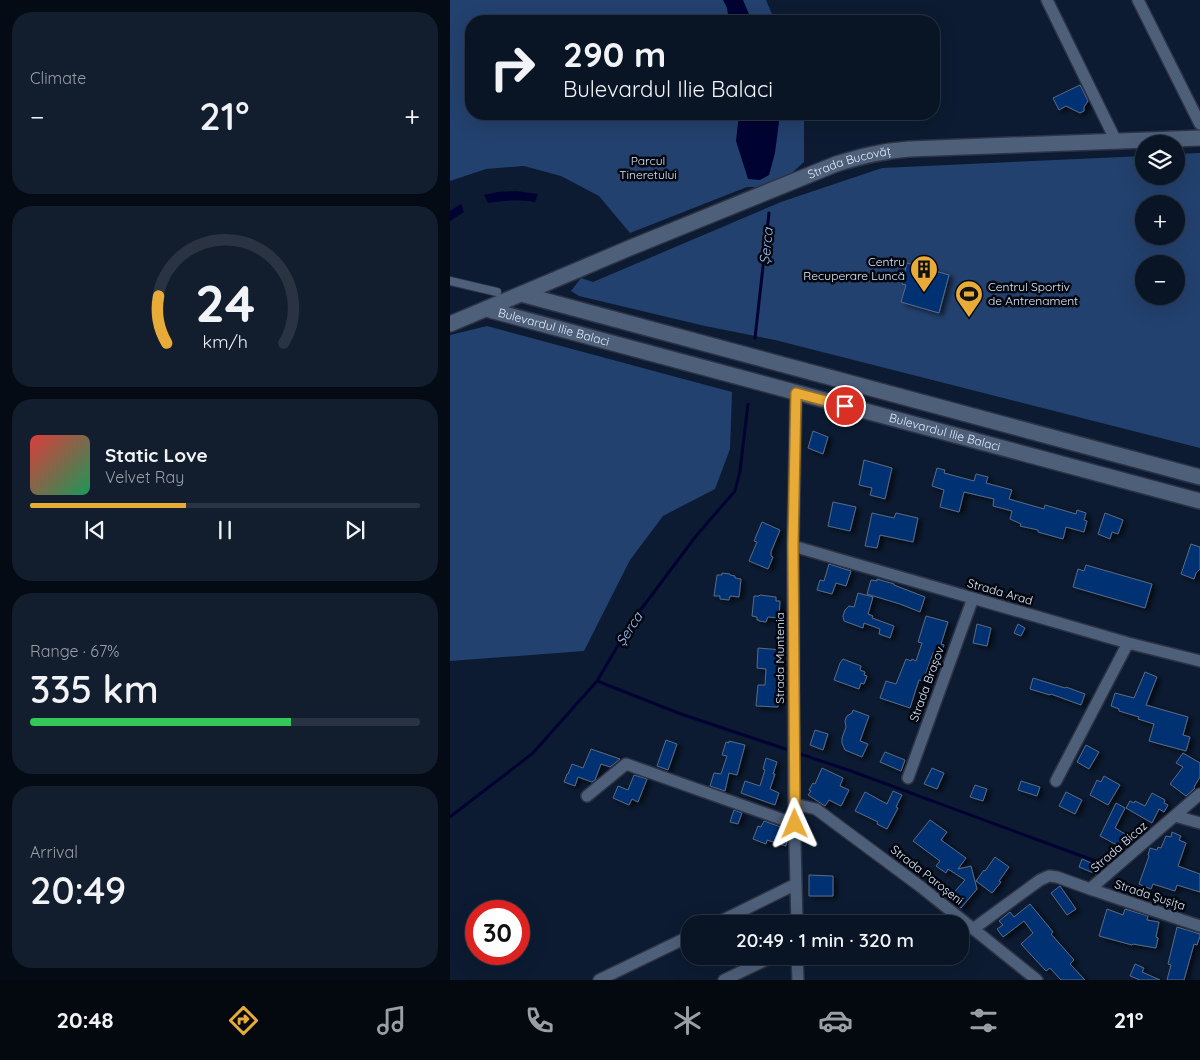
<!DOCTYPE html>
<meta charset="utf-8">
<style>
body{margin:0;font-family:Quicksand,sans-serif;background:#121d2d;color:#f1f3f6;height:100vh;display:flex;flex-direction:column;font-size:19px;white-space:nowrap}
*{box-sizing:border-box;margin:0}
p{font-size:16px;color:#999ea7}
.icon{flex:none;width:28px;height:28px;fill:none;stroke:currentColor;stroke-width:2;stroke-linecap:round;stroke-linejoin:round}
.map{position:relative;flex:1;overflow:hidden}
.panel{display:flex;flex-direction:column;gap:12px;padding:12px;background:#050b14;width:450px}
.panel>*{flex:none}
.guide{position:absolute;left:15px;top:15px;width:475px;height:105px;border-radius:20px;box-shadow:0 5px 20px #0002,0 0 0 1px #293342;background:#091425;color:#f1f3f6;overflow:hidden}
.tools{position:absolute;left:685px;top:135px;display:grid;gap:10px}
.tools a{display:grid;place-items:center;width:50px;height:50px;border-radius:50%;background:#091425;box-shadow:0 5px 20px #0002,0 0 0 1px #293342;font-size:25px}
.speed{position:absolute;left:15px;top:900px;display:flex;gap:10px;font-size:25px;font-weight:700;text-align:center}
.speed>*{display:grid;place-content:center;width:65px;height:65px;border-radius:50%;background:#091425;box-shadow:0 5px 20px #0002,0 0 0 1px #293342;line-height:1}
.speed .limit{border:8px solid #d22;background:#fff;color:#111}
.pin{position:absolute;display:grid;place-items:center;width:42px;height:42px;color:#fff;margin:-21px;border:2px solid #fff;border-radius:50%;box-shadow:0 1px 5px #0007}
.me{position:absolute;width:55px;margin:-28px;rotate:359deg;stroke-linejoin:round;filter:drop-shadow(0 0 4px #0008)}
.turn{display:flex;align-items:center;gap:18px;height:105px;padding:0 15px;font-size:22px}
.turn .icon{width:65px;height:65px;stroke-width:2.5}
.turn b{display:block;font-size:35px;line-height:42px}
.big{font-size:38px;font-weight:600;line-height:1.1}
.panel .tile{flex:1;display:flex;flex-direction:column;justify-content:center;gap:8px;min-width:0;padding:0 18px;border-radius:20px;background:#121d2d}
.panel .dial{align-items:center;gap:0}
.dial svg{height:130px;overflow:visible;fill:none;stroke:#293342;stroke-width:7;stroke-linecap:round;text-anchor:middle}
.dial text{fill:#f1f3f6;stroke:none}
.song{display:flex;align-items:center;gap:15px}
.cover{width:60px;height:60px;border-radius:8px;background:linear-gradient(135deg,hsl(0 70% 55%),hsl(150 70% 35%))}
.played{height:5px;border-radius:2px;background:linear-gradient(90deg,#e9ab38 40%,#293342 40%)}
.keys{display:flex;justify-content:space-around;direction:ltr}
.heat{display:flex;justify-content:space-between;align-items:center;font-size:28px;direction:ltr}
.charge{height:8px;border-radius:4px;background:linear-gradient(90deg,#34c759 67%,#293342 0)}
.trip{position:absolute;left:231px;top:915px;width:288px;height:50px;border-radius:20px;background:#091425;box-shadow:0 5px 20px #0002,0 0 0 1px #293342;font-weight:600;line-height:50px;text-align:center}
.tab-bar{display:flex;height:80px;justify-content:space-around;align-items:center;background:#04080f;color:#999ea7}
.tab-bar .icon{width:35px;height:35px}
.tab-bar .selected{color:#e9ab38}
.tab-bar b{font-size:22px;color:#f1f3f6}
main{display:flex;flex:1;min-height:0}
.map>svg:first-child{display:block}
.green{fill:#23416e;fill-rule:evenodd}
.water{fill:#000332}
.lines{fill:none;stroke-linecap:round;stroke-linejoin:round}
.stream{stroke:#000332;stroke-width:3}
.building{fill:#023273;stroke:#586a84;filter:url(#shadow)}
.pedestrian-casing{stroke:#2d3345;stroke-width:10}
.minor-casing{stroke:#2d3345;stroke-width:14}
.secondary-casing{stroke:#2d3345;stroke-width:18}
.pedestrian{stroke:#4e5f79;stroke-width:8}
.minor{stroke:#4e5f79;stroke-width:11}
.secondary{stroke:#4e5f79;stroke-width:15}
.route-casing{stroke:#976f24;stroke-width:12}
.route{stroke:#e9ab38;stroke-width:9}
.labels{text-anchor:middle;stroke-width:5;stroke-linejoin:round;paint-order:stroke}
.park-label{font-size:12px;fill:#d7e5f8;stroke:#02060f}
.street-label{font-size:12px;fill:#e1ecfb;stroke:#02060f}
.poi-label{font-size:12px;fill:#e1ecfb;stroke:#02060f;text-anchor:end}
.water-label{font-size:14px;font-style:italic;fill:#9dc3fc;stroke:#02060f}
</style>
<main>
<section class="panel">
<div class="tile"><p>Climate</p>
<div class="heat"><a>−</a><b class="big">21°</b><a>+</a></div>
</div>
<div class="tile dial"><svg viewBox="0 0 100 80">
<path d="M14 69A42 42 0 1 1 86 69"/>
<path d="M14 69A42 42 0 0 1 9 40" stroke="#e9ab38"/>
<text x="50" y="56" font-size="32" font-weight="700">24</text>
<text x="50" y="72" font-size="11">km/h</text>
</svg></div>
<div class="tile">
<div class="song"><i class="cover"></i><div><b>Static Love</b><p>Velvet Ray</p></div></div>
<div class="played"></div>
<div class="keys"><svg class="icon" aria-label="previous" viewBox="0 0 24 24"><path d="M18 5L8 12l10 7zM5 5v14"/></svg><svg class="icon" aria-label="pause" viewBox="0 0 24 24"><path d="M8 5v14M16 5v14"/></svg><svg class="icon" aria-label="next" viewBox="0 0 24 24"><path d="M6 5l10 7-10 7zM19 5v14"/></svg></div>
</div>
<div class="tile"><p>Range · 67%</p><b class="big">335 km</b><div class="charge"></div></div>
<div class="tile"><p>Arrival</p><b class="big">20:49</b></div>
</section>
<div class="map">
<svg width="750" height="980" viewBox="0 0 750 980">
<defs>
<filter id="shadow"><feDropShadow dx="4" dy="2.5" stdDeviation="2.5" flood-color="#0009"/></filter>
</defs>
<rect width="100%" height="100%" fill="#0c1b31"/>
<path class="green" d="M 0,0 L 316,0 L 325,21 L 21,21 L 21,114 L 354,114 L 354,162 L 333,181 L 312,187 L 297,187 L 180,233 L 149,196 L 111,176 L 74,166 L 36,169 L 0,181 Z
M 750,153 L 750,448 L 325,340 L 255,326 L 129,296 L 121,291 L 131,278 L 143,282 L 331,202 L 432,168 L 694,156 L 694,176 L 726,176 L 726,154 ZM 694,204 L 726,204 L 726,236 L 694,236 ZM 694,264 L 726,264 L 726,296 L 694,296 Z
M 37,326 L 282,392 L 280,449 L 265,489 L 213,516 L 180,560 L 134,651 L 0,661 L 0,335 Z"/>
<path class="water" d="M 273,0 L 293,0 L 302,21 L 279,21 L 277,8 Z
M 289,114 L 330,114 L 325,153 L 319,175 L 310,180 L 298,179 L 286,141 Z
M 66,191 L 88,194 L 85,202 C 68,200 54,200 38,203 L 34,195 L 47,192 Z
M 11,204 L 14,212 L 0,221 L 0,211 Z"/>
<g class="lines">
<path class="stream" d="M 305,338 L 319,213
M 147,681 L 231,714 L 401,771 L 648,862
M 0,817 L 83,753 L 147,681 L 183,620 L 246,536 L 285,491 L 290,471 L 298,404"/>
</g>
<path class="building" d="M 630,85 L 638,101 L 634,107 L 634,111 L 630,113 L 616,106 L 609,110 L 603,98 Z
M 457,263 L 499,275 L 489,313 L 451,302 L 456,285 L 452,284 Z
M 363,431 L 378,437 L 373,454 L 358,448 Z
M 414,460 L 442,468 L 435,499 L 420,495 L 422,488 L 409,485 Z
M 487,468 L 495,470 L 494,473 L 524,481 L 526,474 L 538,477 L 536,483 L 562,490 L 559,499 L 594,509 L 595,505 L 626,514 L 627,510 L 636,513 L 634,520 L 637,521 L 634,532 L 616,527 L 613,539 L 588,532 L 588,530 L 570,526 L 571,524 L 560,519 L 562,511 L 543,506 L 544,499 L 514,492 L 509,512 L 490,507 L 494,490 L 482,486 Z
M 383,502 L 406,507 L 400,531 L 378,526 Z
M 422,513 L 444,518 L 446,513 L 468,518 L 463,542 L 430,535 L 427,548 L 415,546 Z
M 655,513 L 673,520 L 668,534 L 662,532 L 660,539 L 648,534 Z
M 312,522 L 330,530 L 321,552 L 321,556 L 323,557 L 318,569 L 299,561 L 307,542 L 304,541 Z
M 741,544 L 750,547 L 750,569 L 746,573 L 744,579 L 731,574 Z
M 379,564 L 401,571 L 396,586 L 386,583 L 382,594 L 367,590 L 370,580 L 374,581 Z
M 636,565 L 702,584 L 695,608 L 623,587 L 628,569 L 634,571 Z
M 272,573 L 280,574 L 280,575 L 285,576 L 285,578 L 291,579 L 289,597 L 280,596 L 279,600 L 270,599 L 270,596 L 264,596 L 267,575 L 272,575 Z
M 427,579 L 444,584 L 444,585 L 475,597 L 470,612 L 450,604 L 417,594 L 421,580 L 427,581 Z
M 408,593 L 423,597 L 418,614 L 423,616 L 422,618 L 444,626 L 440,638 L 429,634 L 430,629 L 414,623 L 413,628 L 394,621 L 393,616 L 395,610 L 399,606 L 404,607 Z
M 310,595 L 326,597 L 326,601 L 330,601 L 329,618 L 318,617 L 316,622 L 309,621 L 309,620 L 307,620 L 307,617 L 302,616 L 304,596 L 309,596 Z
M 476,616 L 498,622 L 491,644 L 494,645 L 491,653 L 489,653 L 488,655 L 483,653 L 473,681 L 469,680 L 460,708 L 430,698 L 436,681 L 446,684 L 456,659 L 461,661 L 462,659 L 466,661 L 472,643 L 468,642 Z
M 527,624 L 541,628 L 537,646 L 523,643 Z
M 568,624 L 575,628 L 571,636 L 564,633 Z
M 308,648 L 332,650 L 328,707 L 306,706 L 308,685 L 315,685 L 316,669 L 307,668 Z
M 393,659 L 411,666 L 410,670 L 415,672 L 414,675 L 417,676 L 414,684 L 411,683 L 409,689 L 384,680 L 390,663 Z
M 695,672 L 707,677 L 696,705 L 738,717 L 733,735 L 740,737 L 736,751 L 699,741 L 704,724 L 688,719 L 689,717 L 669,711 L 669,709 L 661,706 L 665,693 L 684,698 Z
M 583,678 L 615,688 L 616,687 L 635,694 L 631,705 L 601,694 L 600,695 L 580,689 Z
M 403,710 L 419,716 L 410,741 L 418,744 L 412,757 L 395,750 L 392,743 L 392,738 L 396,727 L 395,721 L 396,718 L 397,716 L 402,713 Z
M 365,730 L 378,734 L 373,750 L 360,745 Z
M 216,740 L 227,744 L 218,770 L 207,766 Z
M 279,741 L 295,745 L 287,775 L 279,773 L 275,791 L 260,786 L 264,773 L 271,774 L 277,756 L 272,755 L 276,742 L 279,743 Z
M 636,745 L 649,752 L 639,769 L 627,762 Z
M 141,749 L 170,759 L 160,767 L 151,764 L 145,780 L 142,782 L 128,777 L 125,786 L 114,782 L 117,774 L 118,774 L 122,764 L 133,768 Z
M 435,752 L 455,760 L 451,771 L 430,762 Z
M 733,753 L 750,763 L 750,777 L 744,787 L 745,788 L 736,796 L 720,784 L 733,767 L 726,763 Z
M 316,758 L 327,762 L 323,774 L 325,774 L 320,789 L 329,793 L 325,805 L 291,793 L 295,781 L 310,786 L 315,770 L 313,769 Z
M 372,768 L 393,778 L 390,786 L 399,790 L 391,806 L 379,800 L 375,806 L 358,795 L 361,791 L 359,790 L 363,783 L 365,784 Z
M 482,768 L 494,773 L 487,789 L 474,784 Z
M 184,775 L 197,779 L 188,802 L 182,799 L 179,805 L 163,798 L 168,786 L 178,790 Z
M 654,776 L 670,785 L 658,805 L 640,795 L 647,780 L 651,782 Z
M 571,781 L 590,787 L 587,796 L 568,790 Z
M 525,785 L 537,789 L 533,801 L 520,797 Z
M 443,791 L 452,795 L 446,807 L 448,808 L 437,829 L 427,824 L 428,822 L 405,811 L 415,792 L 437,804 Z
M 616,792 L 632,800 L 625,814 L 609,806 Z
M 702,793 L 715,800 L 714,803 L 718,805 L 714,812 L 709,809 L 702,823 L 676,808 L 680,801 L 684,803 L 685,801 L 695,806 Z
M 666,803 L 675,808 L 665,828 L 675,834 L 669,846 L 650,836 Z
M 284,810 L 292,813 L 288,824 L 280,822 Z
M 480,820 L 497,832 L 491,840 L 516,858 L 508,869 L 521,866 L 527,889 L 511,908 L 499,898 L 515,880 L 498,869 L 496,873 L 486,866 L 490,861 L 463,841 Z
M 314,821 L 331,827 L 328,833 L 337,836 L 337,841 L 336,846 L 317,840 L 316,844 L 303,839 L 308,826 L 311,827 Z
M 722,832 L 731,836 L 729,840 L 736,843 L 728,866 L 750,874 L 750,892 L 727,885 L 725,891 L 703,884 L 701,889 L 689,884 L 699,856 L 698,855 L 700,848 L 707,850 L 708,847 L 711,848 L 716,836 L 721,837 Z
M 545,857 L 559,867 L 549,881 L 551,882 L 542,893 L 526,881 L 534,870 L 535,871 Z
M 632,859 L 650,867 L 648,873 L 646,874 L 629,867 Z
M 359,875 L 383,876 L 383,896 L 359,896 Z
M 610,886 L 626,909 L 617,915 L 601,893 Z
M 580,904 L 603,932 L 601,934 L 624,960 L 620,964 L 635,980 L 611,980 L 600,968 L 596,971 L 571,944 L 583,933 L 574,921 L 553,937 L 547,929 L 553,925 L 549,921 L 560,912 L 564,917 Z
M 657,909 L 673,915 L 675,909 L 698,916 L 697,920 L 709,922 L 706,937 L 708,938 L 706,948 L 683,944 L 682,945 L 649,936 Z
M 727,927 L 750,934 L 750,936 L 747,945 L 744,944 L 734,980 L 717,980 L 721,965 L 718,964 Z
M 685,964 L 694,968 L 692,972 L 710,980 L 690,980 L 680,976 Z"/>
<g class="lines">
<g class="pedestrian-casing">
<path id="pedestrian" d="M 0,281 L 47,292"/>
</g>
<g class="minor-casing">
<path id="minor" d="M 597,0 L 666,141
M 688,0 L 750,124
M 346,393 L 343,546 L 344,804 L 347,924
M 343,546 L 678,643 L 750,661
M 458,778 L 523,598
M 606,781 L 678,643
M 137,796 L 176,764 L 345,824
M 344,804 L 366,809 L 471,887 L 587,980
M 725,816 L 750,823
M 640,889 L 750,794
M 265,924 L 346,884
M 523,929 L 590,880 L 599,876 L 607,877 L 640,889 L 750,926
M 347,956 L 348,980
M 149,980 L 240,936
M 274,980 L 324,956"/>
</g>
<g class="secondary-casing">
<g id="secondary">
<path d="M 71,294 L 750,477"/>
<path id="s1" d="M 36,309 L 750,501"/>
<path id="s2" d="M 0,324 L 182,247 L 386,164 C 412,156 432,151 459,149 L 750,138"/>
</g>
</g>
<use href="#pedestrian" class="pedestrian"/>
<use href="#minor" class="minor"/>
<use href="#secondary" class="secondary"/>
</g>
<g class="lines">
<g class="route-casing">
<path id="route" d="M 345,824 L 343,546 L 346,393 L 395,406"/>
</g>
<use href="#route" class="route"/>
</g>
<defs>
<g id="building-pin" transform="scale(1.4375)"><path d="M0 17L-7.5 6A9.5 9.5 0 1 1 7.5 6Z" fill="#e9ab38" stroke="#02060f"/><path d="M-4-6H4V6H1V3H-1V6H-4ZM-2.5-4.3h1.7v1.8h-1.7ZM.8-4.3h1.7v1.8H.8ZM-2.5-1h1.7V.8h-1.7ZM.8-1h1.7V.8H.8Z" fill="#111"/></g>
<g id="stadium-pin" transform="scale(1.4375)"><path d="M0 17L-7.5 6A9.5 9.5 0 1 1 7.5 6Z" fill="#e9ab38" stroke="#02060f"/><path d="M0-5a6.5 5 0 1 0 0 10a6.5 5 0 1 0 0-10ZM-3.5-1.8h7v3.6h-7Z" fill="#111"/></g>
</defs>
<g fill-rule="evenodd">
<use href="#building-pin" x="474" y="269"/>
<use href="#stadium-pin" x="519" y="294"/>
</g>
<g class="labels">
<g class="park-label">
<text x="198" y="165">Parcul<tspan x="198" dy="14">Tineretului</tspan></text>
</g>
<g class="street-label">
<text dy="4" stroke="none"><textPath href="#s2" startOffset="431">Strada Bucovăț</textPath></text>
<text dy="4" stroke="none"><textPath href="#s1" startOffset="70">Bulevardul Ilie Balaci</textPath></text>
<text dy="4" stroke="none"><textPath href="#s1" startOffset="475">Bulevardul Ilie Balaci</textPath></text>
<text transform="translate(550 592) rotate(16)" y="4">Strada Arad</text>
<text transform="translate(330 658) rotate(-90)" y="4">Strada Muntenia</text>
<text transform="translate(477 684) rotate(-70)" y="4">Strada Brașov</text>
<text transform="translate(669 847) rotate(-41)" y="4">Strada Bicaz</text>
<text transform="translate(477 875) rotate(38)" y="4">Strada Paroșeni</text>
<text transform="translate(700 895) rotate(18)" y="4">Strada Șușița</text>
</g>
<g class="poi-label">
<text x="455" y="266">Centru<tspan x="455" dy="14">Recuperare Luncă</tspan></text>
<text x="538" y="291" text-anchor="start">Centrul Sportiv<tspan x="538" dy="14">de Antrenament</tspan></text>
</g>
<g class="water-label">
<text transform="translate(316 246) rotate(-84)" y="5">Șerca</text>
<text transform="translate(179 629) rotate(-57)" y="5">Șerca</text>
</g>
</g>
</svg>
<div class="tools">
<a><svg class="icon" aria-label="layers" viewBox="0 0 24 24"><path d="M12 4l9 5-9 5-9-5zM3 14l9 5 9-5"/></svg></a>
<a>+</a>
<a>−</a>
</div>
<div class="speed"><div class="limit">30</div></div>
<div class="pin" style="left:395px;top:406px;background:#d93025"><svg class="icon" aria-label="arrive" viewBox="0 0 24 24"><path d="M6 21V4h12l-3 4 3 4H6"/></svg></div>
<svg class="me" style="left:345px;top:824px" viewBox="-20 -20 40 40"><path d="M0-17L14 15 0 8-14 15z" fill="#e9ab38" stroke="#fff" stroke-width="4"/></svg>
<div class="trip">20:49 · 1 min · 320 m</div>
<div class="guide">
<div class="turn"><svg class="icon" aria-label="right" viewBox="0 0 24 24"><path d="M7 20v-9h11M14 6l5 5-5 5"/></svg><div><b>290 m</b>Bulevardul Ilie Balaci</div></div>
</div>
</div>
</main>
<nav class="tab-bar">
<b>20:48</b>
<svg class="icon selected" aria-label="directions" viewBox="0 0 24 24"><path d="M12 3l9 9-9 9-9-9zM9 14v-3h6M13 9l2 2-2 2"/></svg>
<svg class="icon" aria-label="music" viewBox="0 0 24 24"><path d="M9 18V5l10-2v13"/><circle cx="6" cy="18" r="3"/><circle cx="16" cy="16" r="3"/></svg>
<svg class="icon" aria-label="phone" viewBox="0 0 24 24"><path d="M5 4h4l2 5-3 2q2 4 5 5l2-3 5 2v4C11 20 4 13 5 4z"/></svg>
<svg class="icon" aria-label="climate" viewBox="0 0 24 24"><path d="M12 3v18M4 7l16 10M4 17L20 7"/></svg>
<svg class="icon" aria-label="car" viewBox="0 0 24 24"><path d="M5 17H2v-5l4-1 3-4h7l3 4 3 1v5h-3M9 17h6M6 11h13"/><circle cx="7" cy="17" r="2"/><circle cx="17" cy="17" r="2"/></svg>
<svg class="icon" aria-label="filters" viewBox="0 0 24 24"><path d="M4 7h16M4 17h16"/><circle cx="9" cy="7" r="2"/><circle cx="15" cy="17" r="2"/></svg>
<b>21°</b>
</nav>
